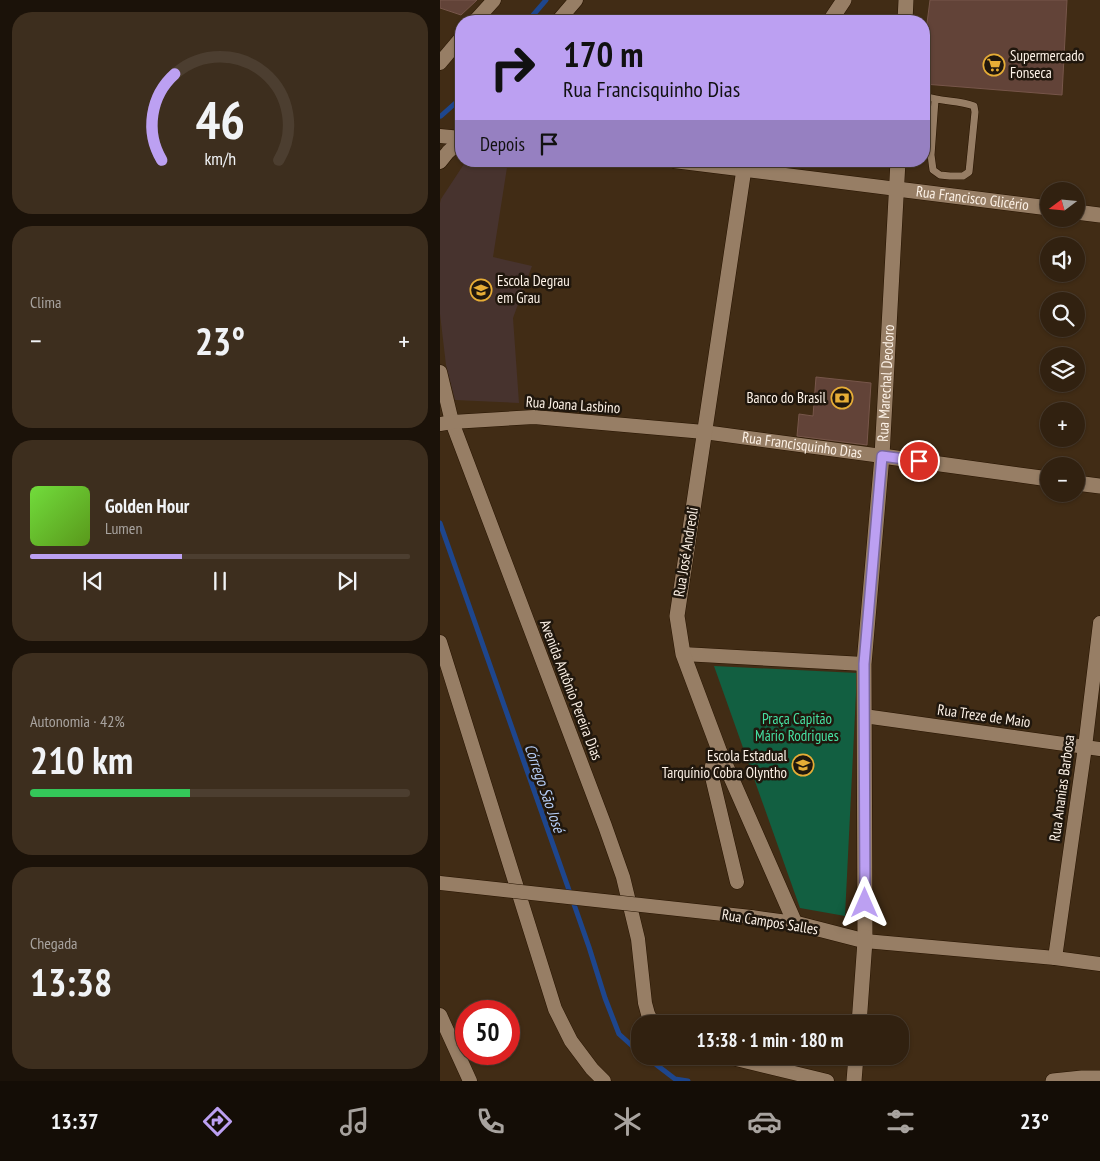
<!DOCTYPE html>
<html lang="pt">
<meta charset="utf-8">
<style>
body{margin:0;font-family:"PT Sans Narrow",sans-serif;background:#3d2e1e;color:#f1f3f6;height:100vh;display:flex;flex-direction:column;font-size:19px;white-space:nowrap}
*{box-sizing:border-box;margin:0}
p{font-size:16px;color:#a8a39f}
.icon{flex:none;width:28px;height:28px;fill:none;stroke:currentColor;stroke-width:2;stroke-linecap:round;stroke-linejoin:round}
.map{position:relative;flex:1;overflow:hidden}
.details{display:flex;flex-direction:column;gap:12px;padding:12px;background:#1b1209;width:440px}
.details>*{flex:none}
.hud{position:absolute;left:15px;top:15px;width:475px;height:152px;border-radius:20px;box-shadow:0 1px 4px #0004,0 0 0 1px #4c3e30;background:#bca0f2;color:#111;overflow:hidden}
.needle{width:32px;rotate:254deg}
.fabs{position:absolute;left:600px;top:182px;display:grid;gap:10px}
.fabs a{display:grid;place-items:center;width:45px;height:45px;border-radius:50%;background:#312110;box-shadow:0 1px 4px #0004,0 0 0 1px #4c3e30;font-size:25px}
.speed{position:absolute;left:15px;top:1000px;display:flex;gap:10px;font-size:25px;font-weight:700;text-align:center}
.speed>*{display:grid;place-content:center;width:65px;height:65px;border-radius:50%;background:#312110;box-shadow:0 1px 4px #0004,0 0 0 1px #4c3e30;line-height:1}
.speed .limit{border:8px solid #d22;background:#fff;color:#111}
.pin{position:absolute;display:grid;place-items:center;width:42px;height:42px;color:#fff;margin:-21px;border:2px solid #fff;border-radius:50%;box-shadow:0 1px 5px #0007}
.me{position:absolute;width:55px;margin:-28px;rotate:0deg;stroke-linejoin:round;filter:drop-shadow(0 0 4px #0008)}
.turn{display:flex;align-items:center;gap:18px;height:105px;padding:0 25px;font-size:22px}
.turn .icon{width:65px;height:65px;stroke-width:2.5}
.turn b{display:block;font-size:35px;line-height:42px}
.then{display:flex;align-items:center;height:48px;padding:0 25px;background:#0003;gap:10px;font-size:19px}
.big{font-size:38px;font-weight:800;line-height:1.1}
.details .widget{flex:1;display:flex;flex-direction:column;justify-content:center;gap:8px;min-width:0;padding:0 18px;border-radius:20px;background:#3d2e1e}
.details .dial{align-items:center;gap:0}
.dial svg{height:130px;overflow:visible;fill:none;stroke:#4c3e30;stroke-width:7;stroke-linecap:round;text-anchor:middle}
.dial text{fill:#f1f3f6;stroke:none}
.song{display:flex;align-items:center;gap:15px}
.cover{width:60px;height:60px;border-radius:8px;background:linear-gradient(135deg,hsl(100 70% 55%),hsl(90 70% 35%))}
.played{height:5px;border-radius:2px;background:linear-gradient(90deg,#bca0f2 40%,#4c3e30 40%)}
.keys{display:flex;justify-content:space-around;direction:ltr}
.heat{display:flex;justify-content:space-between;align-items:center;font-size:28px;direction:ltr}
.charge{height:8px;border-radius:4px;background:linear-gradient(90deg,#34c759 42%,#4c3e30 0)}
.trip{position:absolute;left:191px;top:1015px;width:278px;height:50px;border-radius:20px;background:#312110;box-shadow:0 1px 4px #0004,0 0 0 1px #4c3e30;font-weight:800;line-height:50px;text-align:center}
.tabs{display:flex;height:80px;justify-content:space-around;align-items:center;background:#140d06;color:#a8a39f}
.tabs .icon{width:35px;height:35px}
.tabs .on{color:#bca0f2}
.tabs b{font-size:22px;color:#f1f3f6}
main{display:flex;flex:1;min-height:0}
.map>svg:first-child{display:block}
.education{fill:#47332e}
.green{fill:#125f41}
.lines{fill:none;stroke-linecap:round;stroke-linejoin:round}
.stream{stroke:#1e468d;stroke-width:5}
.building{fill:#624338;stroke:#77564a}
.service-casing{stroke:#271400;stroke-width:8}
.minor-casing{stroke:#271400;stroke-width:15}
.tertiary-casing{stroke:#271400;stroke-width:16}
.secondary-casing{stroke:#271400;stroke-width:16}
.service{stroke:#977e65;stroke-width:7}
.minor{stroke:#977e65;stroke-width:14}
.tertiary{stroke:#977e65;stroke-width:15}
.secondary{stroke:#977e65;stroke-width:15}
.minor-bridge-casing{stroke:#271400;stroke-width:15;stroke-linecap:butt}
.minor-bridge{stroke:#977e65;stroke-width:14}
.route-casing{stroke:#7a689d;stroke-width:12}
.route{stroke:#bca0f2;stroke-width:9}
.labels{text-anchor:middle;stroke-width:5;stroke-linejoin:round;paint-order:stroke}
.poi-label{font-size:15px;fill:#fdf2e7;stroke:#20170d;text-anchor:start}
.street-label{font-size:15px;fill:#fdf2e7;stroke:#20170d}
.park-label{font-size:15px;fill:#46e0a2;stroke:#20170d}
.water-label{font-size:16px;font-style:italic;fill:#b6cef7;stroke:#20170d}
</style>
<main>
<section class="details">
<div class="widget dial"><svg viewBox="0 0 100 80">
<path d="M14 69A42 42 0 1 1 86 69"/>
<path d="M14 69A42 42 0 0 1 22 16" stroke="#bca0f2"/>
<text x="50" y="56" font-size="32" font-weight="700">46</text>
<text x="50" y="72" font-size="11">km/h</text>
</svg></div>
<div class="widget"><p>Clima</p>
<div class="heat"><a>−</a><b class="big">23°</b><a>+</a></div>
</div>
<div class="widget">
<div class="song"><i class="cover"></i><div><b>Golden Hour</b><p>Lumen</p></div></div>
<div class="played"></div>
<div class="keys"><svg class="icon" aria-label="previous" viewBox="0 0 24 24"><path d="M18 5L8 12l10 7zM5 5v14"/></svg><svg class="icon" aria-label="pause" viewBox="0 0 24 24"><path d="M8 5v14M16 5v14"/></svg><svg class="icon" aria-label="next" viewBox="0 0 24 24"><path d="M6 5l10 7-10 7zM19 5v14"/></svg></div>
</div>
<div class="widget"><p>Autonomia · 42%</p><b class="big">210 km</b><div class="charge"></div></div>
<div class="widget"><p>Chegada</p><b class="big">13:38</b></div>
</section>
<div class="map">
<svg width="660" height="1081" viewBox="0 0 660 1081">
<rect width="100%" height="100%" fill="#412c15"/>
<path class="education" d="M 26,161 L 68,161 L 53,257 L 92,266 L 73,318 L 79,403 L 15,400 L 6,365 L 0,314 L 0,203 L 1,199 Z"/>
<path class="green" d="M 274,666 L 417,673 L 405,916 L 360,908 Z"/>
<g class="lines">
<path class="stream" d="M 88,21 L 106,0
M 1,116 L 21,98
M 0,523 L 149,947 L 165,998 L 179,1034 L 200,1053
M 205,1056 L 235,1079 L 248,1081"/>
</g>
<path class="building" d="M 0,0 L 37,0 L 21,15 L 0,8 Z
M 490,0 L 627,0 L 622,95 L 484,84 L 484,46 Z
M 376,377 L 431,383 L 427,445 L 357,436 L 359,414 L 373,416 Z"/>
<g class="lines">
<g class="service-casing">
<path id="service" d="M 484,96 C 501,102 519,100 534,106 L 535,112 L 529,172 L 523,176 L 510,176 L 500,175 L 493,170 L 491,155 L 495,100"/>
</g>
<g class="minor-casing">
<g id="minor">
<path d="M 35,21 L 54,0"/>
<path d="M 118,21 L 136,0"/>
<path d="M 0,63 L 21,38"/>
<path d="M 0,136 L 21,138"/>
<path d="M 234,161 L 457,189"/>
<path d="M 0,162 L 8,152 L 21,140"/>
<path d="M 0,372 L 12,422 L 165,826 L 183,877 L 198,939 L 205,1003 L 208,1014 L 213,1024"/>
<path id="s1" d="M 0,424 L 12,422 L 94,417 L 264,432 L 442,456"/>
<path d="M 0,642 L 115,1009 L 131,1041 L 152,1069 L 164,1081"/>
<path d="M 243,654 L 424,664"/>
<path d="M 424,716 L 660,749"/>
<path d="M 279,750 L 272,766 L 272,777 L 297,882"/>
<path d="M 311,917 L 355,923"/>
<path d="M 425,941 L 615,958 L 660,964"/>
<path d="M 615,958 L 645,747 L 660,623"/>
<path d="M 0,1015 L 30,1081"/>
<path d="M 284,1056 L 387,1081"/>
</g>
</g>
<g class="tertiary-casing">
<g id="tertiary">
<path id="s2" d="M 457,189 L 609,208"/>
<path d="M 636,212 L 660,215"/>
<path d="M 442,456 L 609,479"/>
<path d="M 636,483 L 660,486"/>
</g>
</g>
<g class="secondary-casing">
<g id="secondary">
<path d="M 390,21 L 404,0"/>
<path d="M 465,21 L 466,0"/>
<path d="M 307,161 L 304,169 L 237,616 L 243,654 L 279,750 L 355,923 L 425,941"/>
<path id="s3" d="M 419,1024 L 425,941 L 424,664 L 442,456 L 458,161"/>
<path d="M 414,1081 L 416,1056"/>
<path d="M 613,1081 L 642,1078 L 660,1078"/>
</g>
</g>
<use href="#service" class="service"/>
<use href="#minor" class="minor"/>
<use href="#tertiary" class="tertiary"/>
<use href="#secondary" class="secondary"/>
<g class="minor-bridge-casing">
<path id="minor-bridge" d="M 0,883 L 311,917"/>
</g>
<use href="#minor-bridge" class="minor-bridge"/>
</g>
<g class="lines">
<g class="route-casing">
<path id="route" d="M 425,903 L 424,664 L 442,456 L 479,461"/>
</g>
<use href="#route" class="route"/>
</g>
<defs>
<g id="supermarket-ring" transform="scale(1.125)"><circle r="9.5" fill="#20170d" stroke="#e6ad36" stroke-width="1.5"/><path d="M-6-5.5h2.5l.6 2H6L4.5 2H-2.5L-4.4-4H-6ZM-1.5 3.2a1.3 1.3 0 1 0 .1 0ZM3 3.2a1.3 1.3 0 1 0 .1 0Z" fill="#e6ad36"/></g>
<g id="school-ring" transform="scale(1.125)"><circle r="9.5" fill="#20170d" stroke="#e6ad36" stroke-width="1.5"/><path d="M0-5L7-2L0 1L-7-2ZM-4 1L0 2.5L4 1V4Q0 6-4 4Z" fill="#e6ad36"/></g>
<g id="bank-ring" transform="scale(1.125)"><circle r="9.5" fill="#20170d" stroke="#e6ad36" stroke-width="1.5"/><path d="M-6-4H6V4H-6ZM0-2.3a2.3 2.3 0 1 0 0 4.6a2.3 2.3 0 1 0 0-4.6Z" fill="#e6ad36"/></g>
</defs>
<g fill-rule="evenodd">
<use href="#supermarket-ring" x="554" y="65"/>
<use href="#school-ring" x="41" y="290"/>
<use href="#bank-ring" x="402" y="398"/>
<use href="#school-ring" x="363" y="765"/>
</g>
<g class="labels">
<g class="poi-label">
<text x="570" y="61">Supermercado<tspan x="570" dy="17">Fonseca</tspan></text>
<text x="57" y="286">Escola Degrau<tspan x="57" dy="17">em Grau</tspan></text>
<text x="386" y="403" text-anchor="end">Banco do Brasil</text>
<text x="347" y="761" text-anchor="end">Escola Estadual<tspan x="347" dy="17">Tarquínio Cobra Olyntho</tspan></text>
</g>
<g class="street-label">
<text dy="5" stroke="none"><textPath href="#s2" startOffset="76">Rua Francisco Glicério</textPath></text>
<text dy="5" stroke="none"><textPath href="#s3" startOffset="642">Rua Marechal Deodoro</textPath></text>
<text transform="translate(133 405) rotate(4)" y="5">Rua Joana Lasbino</text>
<text dy="5" stroke="none"><textPath href="#s1" startOffset="364">Rua Francisquinho Dias</textPath></text>
<text transform="translate(246 552) rotate(-81)" y="5">Rua José Andreoli</text>
<text transform="translate(131 690) rotate(69)" y="5">Avenida Antônio Pereira Dias</text>
<text transform="translate(544 716) rotate(8)" y="5">Rua Treze de Maio</text>
<text transform="translate(622 788) rotate(-82)" y="5">Rua Ananias Barbosa</text>
<text transform="translate(330 922) rotate(9)" y="5">Rua Campos Salles</text>
</g>
<g class="park-label">
<text x="357" y="724">Praça Capitão<tspan x="357" dy="17">Mário Rodrigues</tspan></text>
</g>
<g class="water-label">
<text transform="translate(105 788) rotate(71)" y="6">Córrego São José</text>
</g>
</g>
</svg>
<div class="fabs">
<a><svg class="needle" viewBox="-14 -14 28 28"><path d="M0-13l5 13h-10z" fill="#e53935"/><path d="M0 13l5-13h-10z" fill="#a8a39f"/></svg></a>
<a><svg class="icon" aria-label="sound" viewBox="0 0 24 24"><path d="M4 9h4l5-4v14l-5-4H4zM17 9q2 3 0 6"/></svg></a>
<a><svg class="icon" aria-label="search" viewBox="0 0 24 24"><circle cx="10" cy="10" r="6"/><path d="M15 15l6 6"/></svg></a>
<a><svg class="icon" aria-label="layers" viewBox="0 0 24 24"><path d="M12 4l9 5-9 5-9-5zM3 14l9 5 9-5"/></svg></a>
<a>+</a>
<a>−</a>
</div>
<div class="speed"><div class="limit">50</div></div>
<div class="pin" style="left:479px;top:461px;background:#d93025"><svg class="icon" aria-label="arrive" viewBox="0 0 24 24"><path d="M6 21V4h12l-3 4 3 4H6"/></svg></div>
<svg class="me" style="left:425px;top:903px" viewBox="-20 -20 40 40"><path d="M0-17L14 15 0 8-14 15z" fill="#bca0f2" stroke="#fff" stroke-width="4"/></svg>
<div class="trip">13:38 · 1 min · 180 m</div>
<div class="hud">
<div class="turn"><svg class="icon" aria-label="right" viewBox="0 0 24 24"><path d="M7 20v-9h11M14 6l5 5-5 5"/></svg><div><b>170 m</b>Rua Francisquinho Dias</div></div>
<div class="then">Depois<svg class="icon" aria-label="arrive" viewBox="0 0 24 24"><path d="M6 21V4h12l-3 4 3 4H6"/></svg></div>
</div>
</div>
</main>
<nav class="tabs">
<b>13:37</b>
<svg class="icon on" aria-label="directions" viewBox="0 0 24 24"><path d="M12 3l9 9-9 9-9-9zM9 14v-3h6M13 9l2 2-2 2"/></svg>
<svg class="icon" aria-label="music" viewBox="0 0 24 24"><path d="M9 18V5l10-2v13"/><circle cx="6" cy="18" r="3"/><circle cx="16" cy="16" r="3"/></svg>
<svg class="icon" aria-label="phone" viewBox="0 0 24 24"><path d="M5 4h4l2 5-3 2q2 4 5 5l2-3 5 2v4C11 20 4 13 5 4z"/></svg>
<svg class="icon" aria-label="climate" viewBox="0 0 24 24"><path d="M12 3v18M4 7l16 10M4 17L20 7"/></svg>
<svg class="icon" aria-label="car" viewBox="0 0 24 24"><path d="M5 17H2v-5l4-1 3-4h7l3 4 3 1v5h-3M9 17h6M6 11h13"/><circle cx="7" cy="17" r="2"/><circle cx="17" cy="17" r="2"/></svg>
<svg class="icon" aria-label="filters" viewBox="0 0 24 24"><path d="M4 7h16M4 17h16"/><circle cx="9" cy="7" r="2"/><circle cx="15" cy="17" r="2"/></svg>
<b>23°</b>
</nav>
